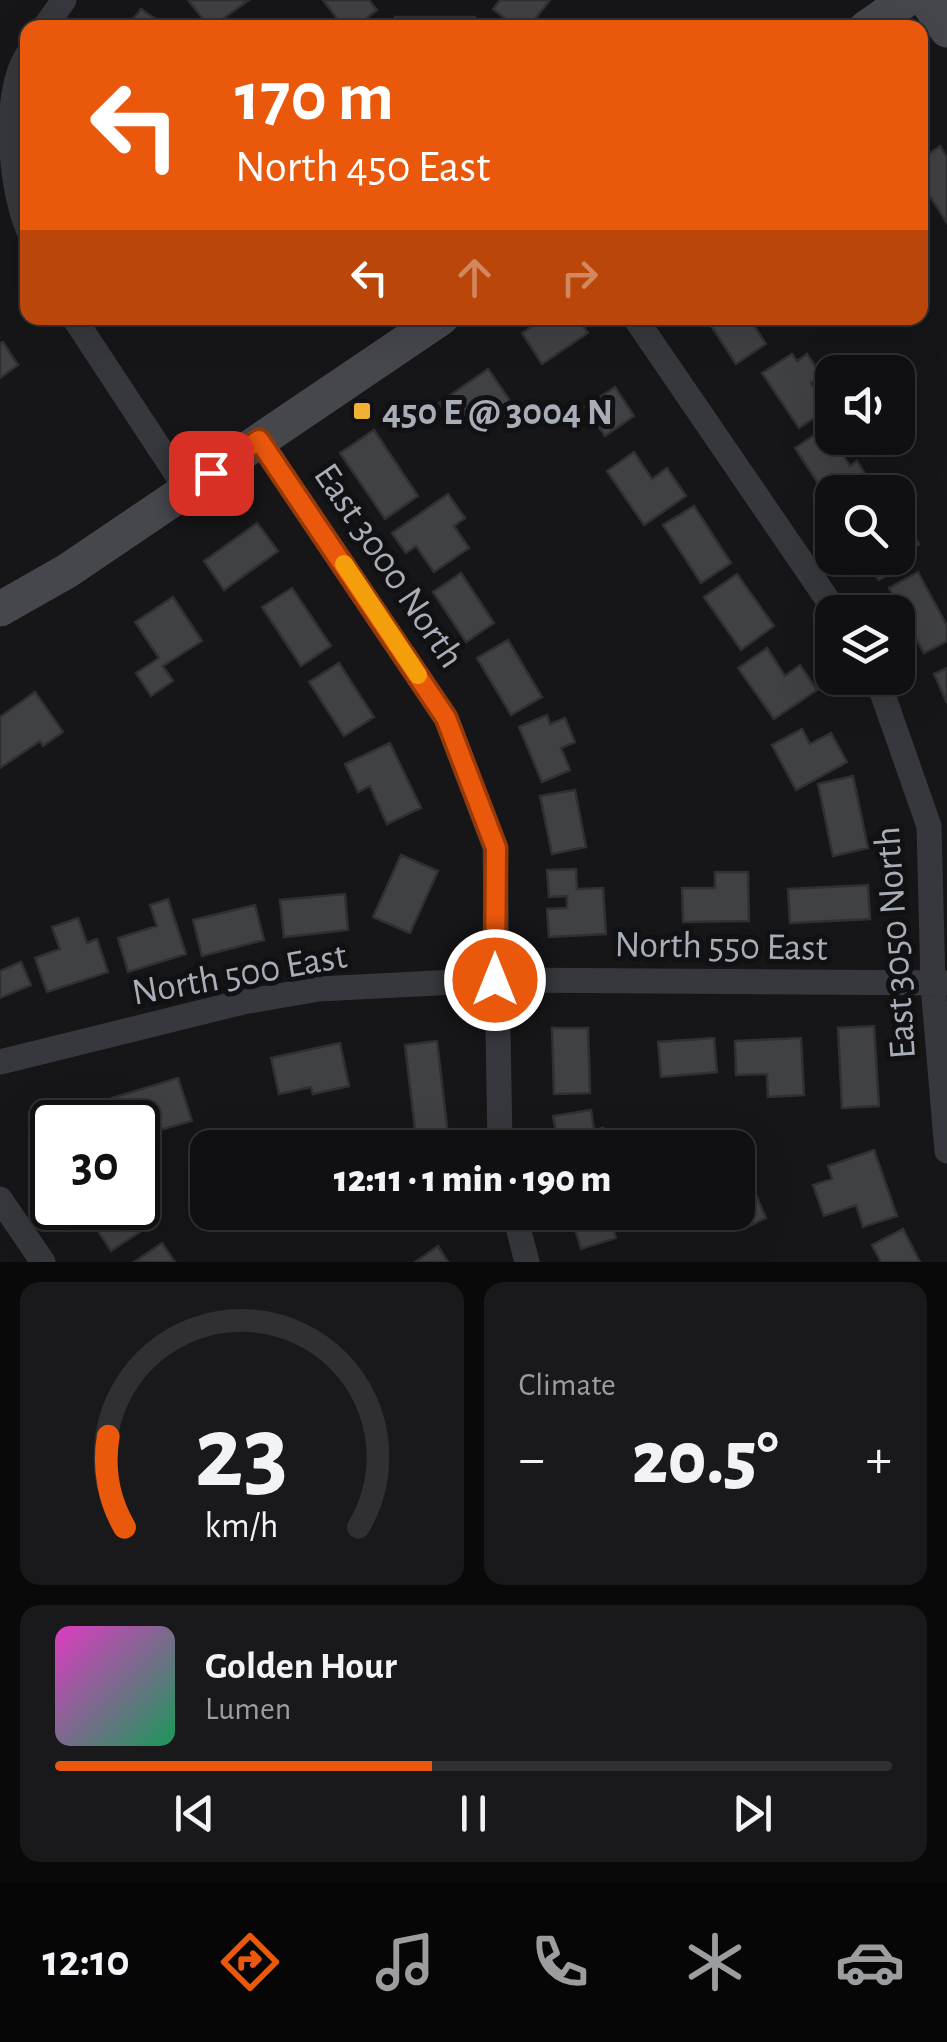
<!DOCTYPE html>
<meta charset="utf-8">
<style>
body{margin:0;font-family:"Alegreya Sans",sans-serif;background:#19191b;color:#f1f3f6;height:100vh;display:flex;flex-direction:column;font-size:38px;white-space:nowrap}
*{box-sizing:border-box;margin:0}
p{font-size:32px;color:#9c9d9f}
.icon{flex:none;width:55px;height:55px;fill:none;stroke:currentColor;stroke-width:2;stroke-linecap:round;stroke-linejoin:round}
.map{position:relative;height:1262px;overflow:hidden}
.side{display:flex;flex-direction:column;gap:20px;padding:20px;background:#09090a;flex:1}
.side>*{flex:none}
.guide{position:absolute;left:20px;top:20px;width:908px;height:305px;border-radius:20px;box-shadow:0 10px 40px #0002,0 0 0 2px #303032;background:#ea580c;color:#fff;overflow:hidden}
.buttons{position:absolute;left:815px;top:355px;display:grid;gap:20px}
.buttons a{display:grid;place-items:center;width:100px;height:100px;border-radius:20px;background:#101012;box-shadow:0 10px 40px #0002,0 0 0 2px #303032;font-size:50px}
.speed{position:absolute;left:30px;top:1100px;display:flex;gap:20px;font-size:50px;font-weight:700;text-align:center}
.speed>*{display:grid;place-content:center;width:130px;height:130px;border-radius:50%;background:#101012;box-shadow:0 10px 40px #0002,0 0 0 2px #303032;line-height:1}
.speed .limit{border:5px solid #111;border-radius:15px;background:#fff;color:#111}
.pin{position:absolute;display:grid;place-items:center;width:85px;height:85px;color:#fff;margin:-42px;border-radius:20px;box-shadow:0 5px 15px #0006}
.me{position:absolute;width:110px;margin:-55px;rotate:0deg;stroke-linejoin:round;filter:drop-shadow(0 0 8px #0008)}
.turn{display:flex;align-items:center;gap:35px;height:210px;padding:0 50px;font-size:45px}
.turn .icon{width:130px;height:130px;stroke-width:2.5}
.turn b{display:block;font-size:70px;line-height:85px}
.lanes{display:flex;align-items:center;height:95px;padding:0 50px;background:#0003;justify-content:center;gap:50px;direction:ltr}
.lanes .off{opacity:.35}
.big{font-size:75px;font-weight:800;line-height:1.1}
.side .card{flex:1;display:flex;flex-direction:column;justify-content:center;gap:15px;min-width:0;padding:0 35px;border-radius:20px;background:#19191b}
.side .dial{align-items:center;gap:0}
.dial svg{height:260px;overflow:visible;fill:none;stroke:#303032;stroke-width:7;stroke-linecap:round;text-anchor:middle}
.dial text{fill:#f1f3f6;stroke:none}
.song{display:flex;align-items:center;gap:30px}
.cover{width:120px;height:120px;border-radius:15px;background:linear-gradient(135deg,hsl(310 70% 55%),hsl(150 70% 35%))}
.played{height:10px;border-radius:5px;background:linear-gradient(90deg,#ea580c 45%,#303032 45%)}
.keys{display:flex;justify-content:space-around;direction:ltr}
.heat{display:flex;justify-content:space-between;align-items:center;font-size:55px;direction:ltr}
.side .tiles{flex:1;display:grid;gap:20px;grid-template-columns:1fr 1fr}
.card:last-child{grid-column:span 2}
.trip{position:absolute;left:190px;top:1130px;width:565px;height:100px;border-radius:20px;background:#101012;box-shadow:0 10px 40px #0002,0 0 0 2px #303032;font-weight:800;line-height:100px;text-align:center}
.menu{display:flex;height:160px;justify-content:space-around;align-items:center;background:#060607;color:#9c9d9f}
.menu .icon{width:70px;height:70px}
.menu .current{color:#ea580c}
.menu b{font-size:45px;color:#f1f3f6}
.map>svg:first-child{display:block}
.building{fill:#404145;stroke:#303034;stroke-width:2.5}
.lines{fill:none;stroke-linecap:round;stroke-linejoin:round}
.minor{stroke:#37383d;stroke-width:25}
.secondary{stroke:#45474d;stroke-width:35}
.route-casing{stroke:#983908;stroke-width:25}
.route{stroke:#ea580c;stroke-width:18}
.slow{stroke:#f59e0b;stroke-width:18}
.poi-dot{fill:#f2b134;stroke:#111113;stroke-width:4}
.labels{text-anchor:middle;stroke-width:10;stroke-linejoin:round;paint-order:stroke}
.poi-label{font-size:38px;font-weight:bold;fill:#a8adb8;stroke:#111113;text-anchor:start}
.street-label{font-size:38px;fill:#a8adb8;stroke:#111113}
</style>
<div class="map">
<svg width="947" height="1262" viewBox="0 0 947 1262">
<rect width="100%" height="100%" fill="#161618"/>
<path class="building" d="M 188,0 L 249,0 L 210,28 Z
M 323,0 L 369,0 L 377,10 L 354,28 L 344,28 Z
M 500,0 L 550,0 L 528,28 L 517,28 L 493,9 Z
M 141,9 L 164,25 L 162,28 L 122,28 L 127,27 Z
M 395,17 L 475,17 L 475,28 L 395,28 Z
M 940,146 L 947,157 L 947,223 L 920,181 L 920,160 Z
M 544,318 L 577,318 L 588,333 L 542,364 L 522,333 Z
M 706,318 L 749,318 L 766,344 L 736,364 Z
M 3,342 L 18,365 L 0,378 L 0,343 Z
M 792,354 L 797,361 L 807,354 L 822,376 L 811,383 L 828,409 L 799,428 L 762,373 Z
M 488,369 L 515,408 L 494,423 L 487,413 L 477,420 L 473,414 L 455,426 L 439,403 Z
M 615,387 L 634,416 L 605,436 L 585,407 Z
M 825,428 L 850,466 L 857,461 L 869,480 L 850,492 L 843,492 L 831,474 L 818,483 L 795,448 Z
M 374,430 L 418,496 L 385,519 L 340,453 Z
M 634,452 L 652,479 L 667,468 L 686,496 L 644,525 L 607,471 Z
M 895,480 L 916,512 L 903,521 L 919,544 L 908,552 L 912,558 L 879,580 L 864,558 L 898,558 L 898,492 L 877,492 Z
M 448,494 L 465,518 L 454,526 L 469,548 L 434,572 L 416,546 L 406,553 L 392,533 Z
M 694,506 L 731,563 L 701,583 L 663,525 Z
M 257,523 L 278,551 L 224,590 L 204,561 Z
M 918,572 L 947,626 L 947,641 L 924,653 L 889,588 Z
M 461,573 L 494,623 L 466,642 L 433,592 Z
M 737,574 L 774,626 L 741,650 L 704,597 Z
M 292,588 L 331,646 L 301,666 L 262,607 Z
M 173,597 L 202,641 L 163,666 L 173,681 L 151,696 L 136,673 L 159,658 L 135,622 Z
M 508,640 L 542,697 L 511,715 L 477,658 Z
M 767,648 L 785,676 L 800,665 L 817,690 L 774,719 L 738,668 Z
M 339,663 L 374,717 L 344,736 L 309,682 Z
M 947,668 L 947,703 L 934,674 Z
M 35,692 L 63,732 L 43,746 L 40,741 L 0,768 L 0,717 Z
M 547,715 L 550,724 L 565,718 L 575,742 L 561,748 L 570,770 L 542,782 L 519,727 Z
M 802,729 L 810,744 L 831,733 L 847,762 L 796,790 L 772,745 Z
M 390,743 L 421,808 L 387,824 L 370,786 L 358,792 L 345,764 Z
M 853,776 L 868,848 L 833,856 L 818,784 Z
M 575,790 L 586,847 L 552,854 L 540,796 Z
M 401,855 L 438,871 L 410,933 L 373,917 Z
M 576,869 L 577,889 L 603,888 L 606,934 L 549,937 L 547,909 L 567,908 L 567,896 L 549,897 L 547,870 Z
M 715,872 L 748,872 L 749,921 L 683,922 L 682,888 L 715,888 Z
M 868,885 L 870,919 L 790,923 L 788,889 Z
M 345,894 L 348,930 L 284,937 L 280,900 Z
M 168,899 L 186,954 L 128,972 L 118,938 L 157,926 L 150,905 Z
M 255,905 L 264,940 L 202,956 L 193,920 Z
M 78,918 L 87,943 L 97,939 L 108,972 L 47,992 L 35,958 L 60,949 L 52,927 Z
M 21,962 L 31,985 L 0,998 L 0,971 Z
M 874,1026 L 879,1106 L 842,1108 L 838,1028 Z
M 552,1028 L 588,1028 L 590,1093 L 554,1094 Z
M 714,1038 L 717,1072 L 661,1077 L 658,1042 Z
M 801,1038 L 804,1095 L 768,1097 L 767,1074 L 736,1075 L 735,1041 Z
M 437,1041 L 448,1135 L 416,1138 L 405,1045 Z
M 340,1043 L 349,1086 L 313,1094 L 311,1087 L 279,1094 L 271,1058 Z
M 178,1078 L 192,1121 L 160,1130 L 157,1121 L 138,1128 L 138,1122 L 119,1122 L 112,1098 Z
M 71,1104 L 76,1122 L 52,1122 L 52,1166 L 37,1115 Z
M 591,1110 L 594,1130 L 603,1128 L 606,1148 L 559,1148 L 553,1116 Z
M 874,1150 L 897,1216 L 863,1227 L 856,1205 L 824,1216 L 813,1185 L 832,1179 L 828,1166 Z
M 756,1195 L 766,1218 L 745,1228 L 738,1204 Z
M 83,1208 L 124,1208 L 140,1232 L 111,1251 Z
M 413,1212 L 453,1212 L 454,1217 L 416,1225 Z
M 570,1212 L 608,1212 L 616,1238 L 581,1249 Z
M 903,1229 L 920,1262 L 881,1262 L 872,1245 Z
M 162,1243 L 175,1262 L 134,1262 Z
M 438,1246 L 448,1262 L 415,1262 Z"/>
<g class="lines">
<path class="minor" d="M 44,28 L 64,0
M 28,54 C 2,94 10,186 28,229
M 74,318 L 187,490
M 635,318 L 836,612
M 259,440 L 446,718 L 495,847 L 500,1148
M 877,678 L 929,826 L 933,985 L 947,1151
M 0,1062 L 243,1002 L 319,989 L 495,980 L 947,983
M 0,1199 L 43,1262
M 514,1212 L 527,1262"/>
<path class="secondary" d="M 926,0 L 947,30
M 866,28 L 906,0
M 0,609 L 67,571 L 441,318"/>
</g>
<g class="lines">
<g class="route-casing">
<path id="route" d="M 211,473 L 259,440 L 446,718 L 496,848 L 495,980"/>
</g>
<use href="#route" class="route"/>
<path class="slow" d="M 344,564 L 418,675"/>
</g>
<rect class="poi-dot" x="352" y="401" width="20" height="20" rx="5"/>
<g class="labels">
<g class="poi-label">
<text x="382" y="424">450 E @ 3004 N</text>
</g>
<g class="street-label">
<text transform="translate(390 565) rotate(56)" y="13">East 3000 North</text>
<text transform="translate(894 943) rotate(-94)" y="13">East 3050 North</text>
<text transform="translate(721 945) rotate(1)" y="13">North 550 East</text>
<text transform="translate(239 973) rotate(-10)" y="13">North 500 East</text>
</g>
</g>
</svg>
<div class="buttons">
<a><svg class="icon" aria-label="sound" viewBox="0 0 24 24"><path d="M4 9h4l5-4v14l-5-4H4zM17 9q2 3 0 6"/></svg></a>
<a><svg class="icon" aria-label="search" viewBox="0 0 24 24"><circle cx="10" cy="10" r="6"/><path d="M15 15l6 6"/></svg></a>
<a><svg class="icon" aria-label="layers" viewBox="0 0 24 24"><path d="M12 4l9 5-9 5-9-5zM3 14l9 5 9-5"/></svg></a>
</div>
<div class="speed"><div class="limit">30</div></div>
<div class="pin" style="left:211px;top:473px;background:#d93025"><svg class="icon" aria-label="arrive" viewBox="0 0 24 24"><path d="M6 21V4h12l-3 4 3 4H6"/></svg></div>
<svg class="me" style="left:495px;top:980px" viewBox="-20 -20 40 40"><circle r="17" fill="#ea580c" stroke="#fff" stroke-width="3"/><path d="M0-11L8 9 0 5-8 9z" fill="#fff"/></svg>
<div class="trip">12:11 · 1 min · 190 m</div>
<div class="guide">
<div class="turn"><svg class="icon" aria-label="left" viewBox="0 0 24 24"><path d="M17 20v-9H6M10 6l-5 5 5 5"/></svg><div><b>170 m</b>North 450 East</div></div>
<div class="lanes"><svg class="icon" aria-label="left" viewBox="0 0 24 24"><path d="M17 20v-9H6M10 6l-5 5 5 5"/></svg><svg class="icon off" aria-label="ahead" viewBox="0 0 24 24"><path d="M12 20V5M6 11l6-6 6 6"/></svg><svg class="icon off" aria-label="right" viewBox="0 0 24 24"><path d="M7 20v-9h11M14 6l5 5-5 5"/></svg></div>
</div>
</div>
<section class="side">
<div class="tiles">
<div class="card dial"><svg viewBox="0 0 100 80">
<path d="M14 69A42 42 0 1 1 86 69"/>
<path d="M14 69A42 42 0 0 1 9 41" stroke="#ea580c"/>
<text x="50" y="56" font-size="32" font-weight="700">23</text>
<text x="50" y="72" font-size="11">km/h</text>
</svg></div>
<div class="card"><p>Climate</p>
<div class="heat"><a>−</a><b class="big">20.5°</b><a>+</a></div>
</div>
<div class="card">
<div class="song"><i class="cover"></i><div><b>Golden Hour</b><p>Lumen</p></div></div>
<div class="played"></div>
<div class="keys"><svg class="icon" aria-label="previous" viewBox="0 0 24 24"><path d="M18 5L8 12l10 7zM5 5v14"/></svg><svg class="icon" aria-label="pause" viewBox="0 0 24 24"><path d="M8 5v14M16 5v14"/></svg><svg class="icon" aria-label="next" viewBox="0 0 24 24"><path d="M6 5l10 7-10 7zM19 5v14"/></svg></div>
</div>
</div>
</section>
<nav class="menu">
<b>12:10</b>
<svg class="icon current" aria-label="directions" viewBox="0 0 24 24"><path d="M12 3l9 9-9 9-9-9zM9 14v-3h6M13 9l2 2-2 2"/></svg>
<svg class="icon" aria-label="music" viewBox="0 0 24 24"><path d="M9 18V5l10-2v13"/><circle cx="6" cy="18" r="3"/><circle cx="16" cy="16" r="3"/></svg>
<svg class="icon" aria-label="phone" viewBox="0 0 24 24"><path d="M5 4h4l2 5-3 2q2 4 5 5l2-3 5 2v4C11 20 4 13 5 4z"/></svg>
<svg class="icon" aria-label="climate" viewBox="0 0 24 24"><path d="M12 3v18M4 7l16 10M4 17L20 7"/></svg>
<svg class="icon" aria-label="car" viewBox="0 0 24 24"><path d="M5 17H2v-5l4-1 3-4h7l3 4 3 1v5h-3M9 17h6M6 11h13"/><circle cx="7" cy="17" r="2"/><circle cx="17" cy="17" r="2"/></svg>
</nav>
